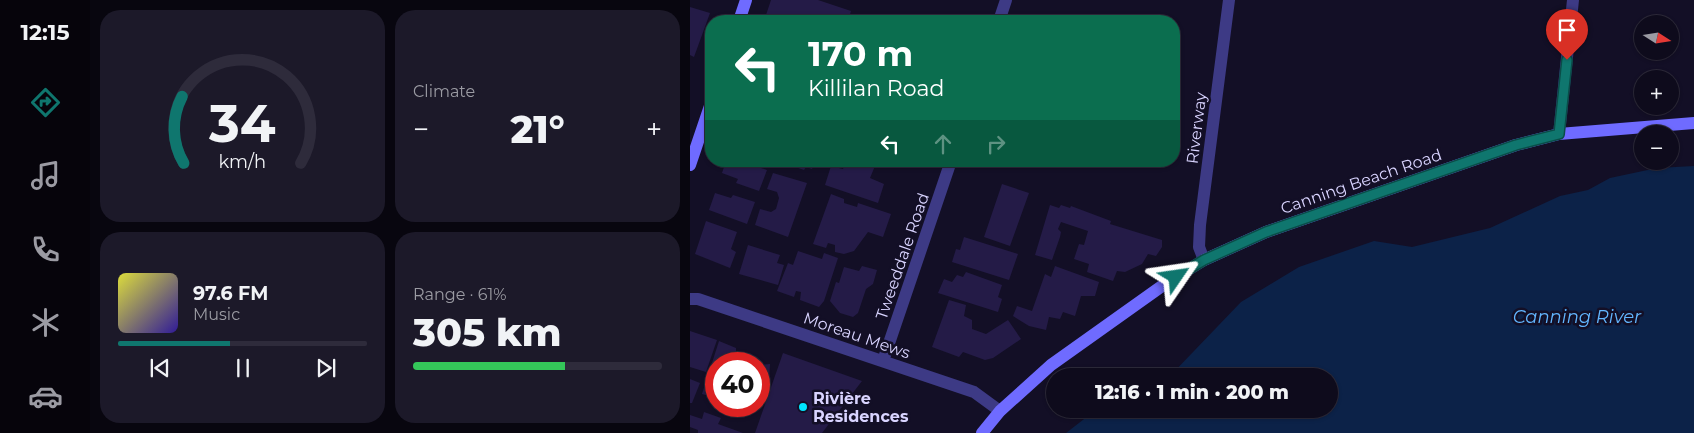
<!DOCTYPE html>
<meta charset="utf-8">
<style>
body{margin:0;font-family:Montserrat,sans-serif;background:#1c1929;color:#f1f3f6;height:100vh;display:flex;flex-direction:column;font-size:19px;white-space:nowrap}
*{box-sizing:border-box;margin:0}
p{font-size:16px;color:#9b9ba3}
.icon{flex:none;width:28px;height:28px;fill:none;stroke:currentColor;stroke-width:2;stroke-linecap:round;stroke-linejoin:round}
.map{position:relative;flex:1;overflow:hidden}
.side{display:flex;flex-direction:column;gap:10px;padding:10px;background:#08060f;width:600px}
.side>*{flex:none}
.hud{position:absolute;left:15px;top:15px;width:475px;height:152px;border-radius:20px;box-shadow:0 1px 4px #0004,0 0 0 1px #2e2b3b;background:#0b6e4f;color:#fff;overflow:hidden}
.needle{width:32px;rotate:102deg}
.buttons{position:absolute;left:944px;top:15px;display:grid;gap:10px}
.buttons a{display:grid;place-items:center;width:45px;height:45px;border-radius:50%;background:#0e0b1c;box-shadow:0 1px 4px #0004,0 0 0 1px #2e2b3b;font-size:25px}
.speed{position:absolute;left:15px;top:352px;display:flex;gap:10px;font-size:25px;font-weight:700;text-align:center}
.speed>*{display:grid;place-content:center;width:65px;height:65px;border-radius:50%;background:#0e0b1c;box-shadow:0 1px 4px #0004,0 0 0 1px #2e2b3b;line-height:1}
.speed .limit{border:8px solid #d22;background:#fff;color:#111}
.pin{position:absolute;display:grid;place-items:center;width:42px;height:42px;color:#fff;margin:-51px -21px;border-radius:50% 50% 50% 0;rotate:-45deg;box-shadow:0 0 5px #0007}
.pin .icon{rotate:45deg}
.me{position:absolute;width:55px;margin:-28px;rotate:58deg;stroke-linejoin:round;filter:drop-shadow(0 0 4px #0008)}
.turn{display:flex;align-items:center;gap:18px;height:105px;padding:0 20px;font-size:22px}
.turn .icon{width:65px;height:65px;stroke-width:2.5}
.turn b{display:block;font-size:35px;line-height:42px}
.lanes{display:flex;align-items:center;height:48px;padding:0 20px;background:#0003;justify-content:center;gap:25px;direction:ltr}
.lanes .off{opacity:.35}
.big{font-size:38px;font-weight:800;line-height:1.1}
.side .tile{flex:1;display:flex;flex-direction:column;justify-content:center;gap:8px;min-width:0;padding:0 18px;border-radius:20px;background:#1c1929}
.side .dial{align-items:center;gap:0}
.dial svg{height:130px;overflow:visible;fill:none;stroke:#2e2b3b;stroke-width:7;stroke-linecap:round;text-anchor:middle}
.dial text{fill:#f1f3f6;stroke:none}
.song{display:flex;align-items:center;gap:15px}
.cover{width:60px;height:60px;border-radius:8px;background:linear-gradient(135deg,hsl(60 70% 55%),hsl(250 70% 35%))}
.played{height:5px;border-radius:2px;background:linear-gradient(90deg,#0f766e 45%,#2e2b3b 45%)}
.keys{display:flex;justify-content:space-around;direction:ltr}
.heat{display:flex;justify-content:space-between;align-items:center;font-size:28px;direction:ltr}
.charge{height:8px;border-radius:4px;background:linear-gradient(90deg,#34c759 61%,#2e2b3b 0)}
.side .tiles{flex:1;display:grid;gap:10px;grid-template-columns:repeat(2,1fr)}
.trip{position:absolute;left:356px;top:368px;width:292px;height:50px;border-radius:25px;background:#0e0b1c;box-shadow:0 1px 4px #0004,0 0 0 1px #2e2b3b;font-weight:800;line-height:50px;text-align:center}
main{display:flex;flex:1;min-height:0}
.menu{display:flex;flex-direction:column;width:90px;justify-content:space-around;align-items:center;background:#06040b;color:#9b9ba3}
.menu .icon{width:35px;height:35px}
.menu .selected{color:#0f766e}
.menu b{font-size:22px;color:#f1f3f6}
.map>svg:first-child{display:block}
.water{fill:#0c2248}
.building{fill:#241b47}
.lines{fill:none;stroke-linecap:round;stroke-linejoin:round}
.street{stroke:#3d3a85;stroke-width:12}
.secondary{stroke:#6f6bff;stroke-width:12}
.route-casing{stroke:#0a4d48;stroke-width:12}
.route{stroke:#0f766e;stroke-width:9}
.poi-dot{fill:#00e5ff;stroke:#130f26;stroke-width:2}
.labels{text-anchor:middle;stroke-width:5;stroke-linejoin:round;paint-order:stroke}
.street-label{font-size:16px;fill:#d9d4ff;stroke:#130f26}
.poi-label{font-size:16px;font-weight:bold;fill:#d9d4ff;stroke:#130f26;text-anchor:start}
.water-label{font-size:18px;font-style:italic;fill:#62b6ff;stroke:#130f26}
</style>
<main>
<nav class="menu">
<b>12:15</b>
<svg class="icon selected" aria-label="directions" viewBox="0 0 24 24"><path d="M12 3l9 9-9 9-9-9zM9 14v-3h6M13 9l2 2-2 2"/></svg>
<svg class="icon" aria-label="music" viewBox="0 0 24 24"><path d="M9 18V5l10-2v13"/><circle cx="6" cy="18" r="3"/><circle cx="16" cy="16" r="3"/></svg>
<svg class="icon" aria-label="phone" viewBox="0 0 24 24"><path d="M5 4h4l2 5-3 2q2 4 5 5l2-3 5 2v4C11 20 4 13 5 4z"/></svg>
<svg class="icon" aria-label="climate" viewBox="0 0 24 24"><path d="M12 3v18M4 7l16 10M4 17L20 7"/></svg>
<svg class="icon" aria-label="car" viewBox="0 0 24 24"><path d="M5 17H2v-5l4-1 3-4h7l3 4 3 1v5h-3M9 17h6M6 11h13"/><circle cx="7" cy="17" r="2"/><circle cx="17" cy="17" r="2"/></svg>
</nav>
<section class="side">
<div class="tiles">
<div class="tile dial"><svg viewBox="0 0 100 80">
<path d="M14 69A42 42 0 1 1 86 69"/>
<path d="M14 69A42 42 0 0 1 13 28" stroke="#0f766e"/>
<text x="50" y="56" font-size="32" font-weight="700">34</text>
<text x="50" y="72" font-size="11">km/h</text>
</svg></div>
<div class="tile"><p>Climate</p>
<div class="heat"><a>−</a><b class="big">21°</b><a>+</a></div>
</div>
<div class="tile">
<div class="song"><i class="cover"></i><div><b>97.6 FM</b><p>Music</p></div></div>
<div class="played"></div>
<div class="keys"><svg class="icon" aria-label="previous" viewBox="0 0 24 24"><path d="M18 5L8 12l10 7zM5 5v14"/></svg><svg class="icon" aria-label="pause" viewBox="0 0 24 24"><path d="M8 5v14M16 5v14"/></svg><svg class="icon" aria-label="next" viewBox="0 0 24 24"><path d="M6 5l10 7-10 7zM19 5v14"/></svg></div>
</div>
<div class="tile"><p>Range · 61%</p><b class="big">305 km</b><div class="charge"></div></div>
</div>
</section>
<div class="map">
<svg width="1004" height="433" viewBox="0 0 1004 433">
<rect width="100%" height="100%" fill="#130f26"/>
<path class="water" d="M 1004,166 L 1004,433 L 376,433 L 407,409 L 640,409 L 640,376 L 480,376 L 551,302 L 609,267 L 684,241 L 722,247 L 800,228 L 870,196 L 898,190 L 920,178 L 967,168 Z"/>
<path class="building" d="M 81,0 L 128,0 L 161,11 L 158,21 L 74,21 Z
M 0,7 L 20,13 L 4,57 L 0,55 Z
M 36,161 L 50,161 L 77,170 L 69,191 L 46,183 L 48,179 L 32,173 Z
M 88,161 L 125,161 L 122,169 L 116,167 L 114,170 Z
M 156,161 L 194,161 L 192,168 L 185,166 L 180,178 L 194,184 L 188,203 L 135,185 L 141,166 L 153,169 Z
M 83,173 L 117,183 L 98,237 L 65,225 L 70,209 L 81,212 L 86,209 L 89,198 L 87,192 L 77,189 Z
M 312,184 L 339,193 L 320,246 L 294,237 Z
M 25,193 L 41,198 L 43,195 L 65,202 L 57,224 L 19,210 Z
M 141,194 L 154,199 L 154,203 L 167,207 L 168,203 L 201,214 L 193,237 L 178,232 L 164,251 L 154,254 L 145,252 L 145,245 L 138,243 L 136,248 L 123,244 Z
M 360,205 L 369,208 L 371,205 L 380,208 L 381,206 L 421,221 L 420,224 L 472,240 L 472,247 L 466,256 L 458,254 L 452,264 L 435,272 L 427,271 L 423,281 L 397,272 L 399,264 L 384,259 L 389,244 L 394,245 L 398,231 L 371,222 L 368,229 L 371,232 L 370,237 L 362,260 L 345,255 Z
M 16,221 L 47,232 L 41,249 L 46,252 L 40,268 L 5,254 Z
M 274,237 L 328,254 L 319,280 L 262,262 L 266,249 L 270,250 Z
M 58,245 L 90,255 L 87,263 L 94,265 L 88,285 L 49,274 Z
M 108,251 L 132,259 L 134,253 L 148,258 L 134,301 L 129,307 L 110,300 L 111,292 L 106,291 L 104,297 L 87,291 L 98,263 L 103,265 Z
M 172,266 L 187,270 L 183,284 L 176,289 L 168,313 L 163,317 L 150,313 L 140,301 L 146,282 L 149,283 L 154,267 L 169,271 Z
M 365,266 L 409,282 L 405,296 L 391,296 L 385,316 L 373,312 L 370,319 L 359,317 L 356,330 L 339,326 L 323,316 L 327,306 L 342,311 L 355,274 L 361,277 Z
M 276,272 L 312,285 L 308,297 L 312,299 L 308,312 L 248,293 L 254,279 L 262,282 L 267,275 L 273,277 Z
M 259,300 L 276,305 L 274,316 L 282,320 L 282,329 L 296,334 L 318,320 L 331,339 L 303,358 L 295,360 L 273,352 L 269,357 L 242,347 Z
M 0,331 L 27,340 L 16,372 L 0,367 Z
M 29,341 L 46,348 L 46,359 L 55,360 L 56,364 L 26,364 L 26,398 L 12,394 Z
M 93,353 L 172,381 L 132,433 L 65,433 Z
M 80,364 L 79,383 L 73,384 L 73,393 L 69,393 L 69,365 Z
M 0,379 L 10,383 L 2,403 L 0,403 Z
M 32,406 L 52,406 L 49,416 L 30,411 Z
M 14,412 L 31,418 L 28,424 L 53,433 L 8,433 L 8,430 L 0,427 L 0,415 L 12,419 Z"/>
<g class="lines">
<path class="street" d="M 309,21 L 316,0
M 869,134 L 883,0
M 514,260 L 509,247 L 510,225 L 539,0
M 0,299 L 8,299 L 284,392 L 310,411
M 193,361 L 261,161"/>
<path class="secondary" d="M 49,21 L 56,0
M 0,165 L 21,103
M 292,433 L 310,411 L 361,365 L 472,286 L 514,260 L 576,232 L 826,145 L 869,134 L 1004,123"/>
</g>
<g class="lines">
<g class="route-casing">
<path id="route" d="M 486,277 L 514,260 L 576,232 L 826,145 L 869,134 L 877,60"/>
</g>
<use href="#route" class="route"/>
</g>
<circle class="poi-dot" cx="113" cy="407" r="5"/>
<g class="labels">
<g class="street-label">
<text transform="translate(506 128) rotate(-83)" y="6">Riverway</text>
<text transform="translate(671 181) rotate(-19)" y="6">Canning Beach Road</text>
<text transform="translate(212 256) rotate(-71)" y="6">Tweeddale Road</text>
<text transform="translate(167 335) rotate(19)" y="6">Moreau Mews</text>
</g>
<g class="poi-label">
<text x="123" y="404">Rivière<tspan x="123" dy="18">Residences</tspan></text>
</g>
<g class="water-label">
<text x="887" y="323">Canning River</text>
</g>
</g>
</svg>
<div class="buttons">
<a><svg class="needle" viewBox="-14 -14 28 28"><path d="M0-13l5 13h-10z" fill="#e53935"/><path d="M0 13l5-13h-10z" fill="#9b9ba3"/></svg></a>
<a>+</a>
<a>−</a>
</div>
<div class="speed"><div class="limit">40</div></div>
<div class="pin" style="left:877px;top:60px;background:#d93025"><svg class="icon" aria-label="arrive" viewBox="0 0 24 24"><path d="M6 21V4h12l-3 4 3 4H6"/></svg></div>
<svg class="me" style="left:486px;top:277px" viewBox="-20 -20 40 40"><path d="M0-17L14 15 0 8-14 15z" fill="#0f766e" stroke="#fff" stroke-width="4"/></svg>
<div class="trip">12:16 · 1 min · 200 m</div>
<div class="hud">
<div class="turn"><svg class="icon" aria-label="left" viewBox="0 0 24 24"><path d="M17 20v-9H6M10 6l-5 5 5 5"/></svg><div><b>170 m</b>Killilan Road</div></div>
<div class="lanes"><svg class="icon" aria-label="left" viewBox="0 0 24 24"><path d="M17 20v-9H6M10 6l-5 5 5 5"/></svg><svg class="icon off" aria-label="ahead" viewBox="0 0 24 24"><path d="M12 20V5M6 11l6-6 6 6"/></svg><svg class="icon off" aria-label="right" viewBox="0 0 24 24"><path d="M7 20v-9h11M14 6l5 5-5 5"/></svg></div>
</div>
</div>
</main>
